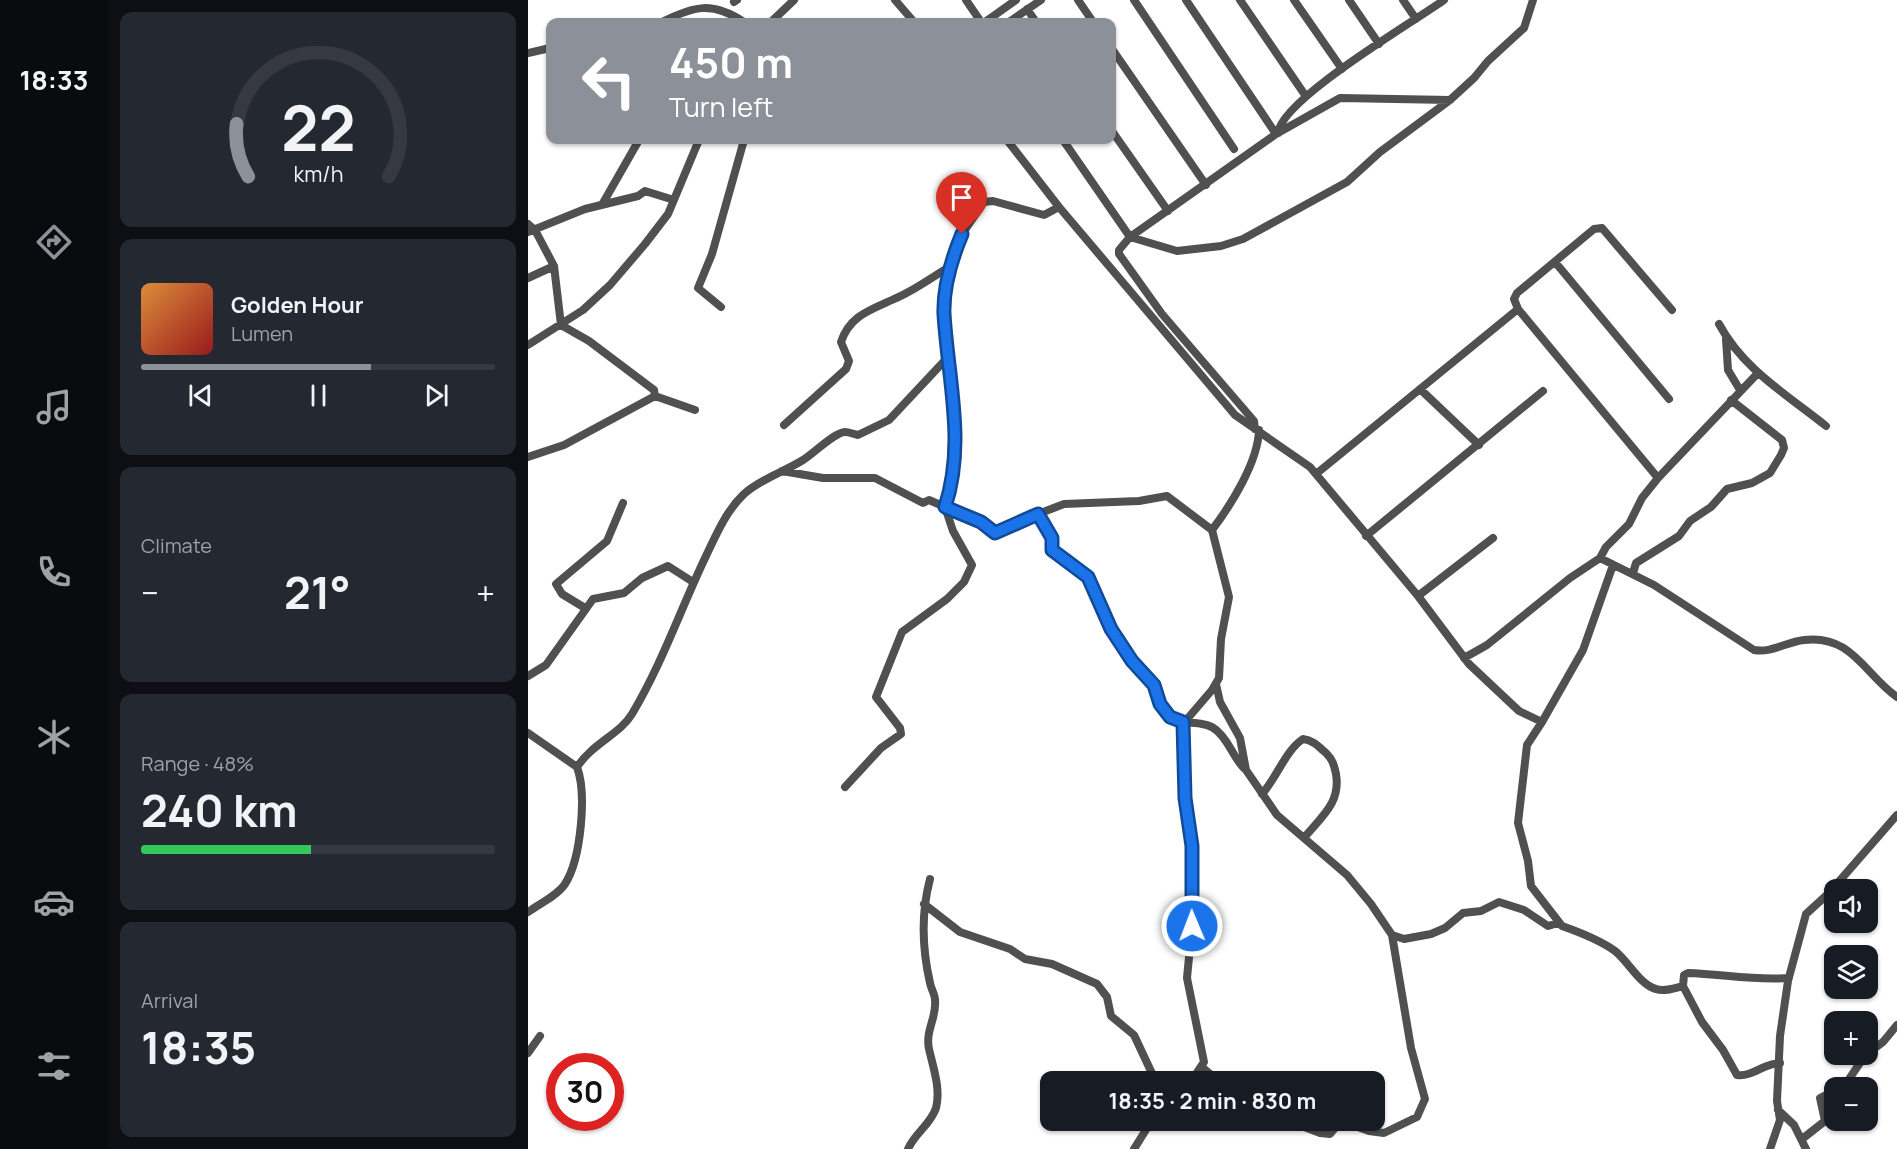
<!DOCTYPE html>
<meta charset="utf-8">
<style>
body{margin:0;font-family:Manrope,sans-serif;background:#242831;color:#f1f3f6;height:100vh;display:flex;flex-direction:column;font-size:22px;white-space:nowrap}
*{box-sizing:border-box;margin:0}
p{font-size:20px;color:#9ea1a6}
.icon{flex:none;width:33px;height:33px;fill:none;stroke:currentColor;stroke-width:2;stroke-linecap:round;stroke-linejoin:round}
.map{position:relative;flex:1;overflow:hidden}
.side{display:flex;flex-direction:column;gap:12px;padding:12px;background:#0d0f14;width:420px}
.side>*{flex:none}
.hud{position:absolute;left:18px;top:18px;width:570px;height:126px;border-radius:12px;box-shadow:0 2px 4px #0004;background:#8c9099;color:#fff;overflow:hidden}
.controls{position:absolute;left:1296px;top:879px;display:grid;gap:12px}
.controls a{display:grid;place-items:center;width:54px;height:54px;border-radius:12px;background:#171b24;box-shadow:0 2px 4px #0004;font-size:30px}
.speed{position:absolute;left:18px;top:1053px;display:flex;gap:12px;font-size:30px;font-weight:700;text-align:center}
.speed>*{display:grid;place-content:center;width:78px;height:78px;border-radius:50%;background:#171b24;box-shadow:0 2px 4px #0004;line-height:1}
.speed .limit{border:9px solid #d22;background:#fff;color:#111}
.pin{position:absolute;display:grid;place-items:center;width:51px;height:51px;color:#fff;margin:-62px -26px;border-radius:50% 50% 50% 0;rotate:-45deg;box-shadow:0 0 6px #0007}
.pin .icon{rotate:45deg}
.me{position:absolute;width:66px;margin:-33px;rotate:359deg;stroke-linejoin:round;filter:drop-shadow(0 0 4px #0008)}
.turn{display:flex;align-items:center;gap:21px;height:126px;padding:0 24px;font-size:27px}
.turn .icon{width:78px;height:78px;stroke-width:2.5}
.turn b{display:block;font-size:42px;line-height:51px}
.big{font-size:45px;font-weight:700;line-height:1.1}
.side .tile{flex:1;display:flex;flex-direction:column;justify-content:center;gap:9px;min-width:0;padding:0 21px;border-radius:12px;background:#242831}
.side .dial{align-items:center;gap:0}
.dial svg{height:156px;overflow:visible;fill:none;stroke:#363941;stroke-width:7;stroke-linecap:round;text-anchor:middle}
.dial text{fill:#f1f3f6;stroke:none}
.song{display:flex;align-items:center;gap:18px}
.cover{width:72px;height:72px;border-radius:9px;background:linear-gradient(135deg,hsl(30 70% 55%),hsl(0 70% 35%))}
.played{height:6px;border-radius:3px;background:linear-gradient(90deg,#8c9099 65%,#363941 65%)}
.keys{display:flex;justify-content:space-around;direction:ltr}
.heat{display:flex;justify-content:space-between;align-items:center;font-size:33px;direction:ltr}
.charge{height:9px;border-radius:4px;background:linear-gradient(90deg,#34c759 48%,#363941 0)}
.trip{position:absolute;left:512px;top:1071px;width:345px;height:60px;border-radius:12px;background:#171b24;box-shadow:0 2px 4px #0004;font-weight:700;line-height:60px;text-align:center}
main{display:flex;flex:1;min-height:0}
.tabs{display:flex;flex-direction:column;width:108px;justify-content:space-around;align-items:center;background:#090b0e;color:#9ea1a6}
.tabs .icon{width:42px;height:42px}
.tabs .on{color:#8c9099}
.tabs b{font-size:27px;color:#f1f3f6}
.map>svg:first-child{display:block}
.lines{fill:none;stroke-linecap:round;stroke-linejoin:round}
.minor{stroke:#505050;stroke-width:8}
.route-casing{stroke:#114b97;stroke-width:15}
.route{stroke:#1a73e8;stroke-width:10}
</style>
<main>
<nav class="tabs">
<b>18:33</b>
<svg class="icon on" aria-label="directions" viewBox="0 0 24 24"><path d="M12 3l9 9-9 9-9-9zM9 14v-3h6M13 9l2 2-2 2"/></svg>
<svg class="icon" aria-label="music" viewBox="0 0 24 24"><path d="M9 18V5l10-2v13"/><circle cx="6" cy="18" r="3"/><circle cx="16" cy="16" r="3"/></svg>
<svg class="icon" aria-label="phone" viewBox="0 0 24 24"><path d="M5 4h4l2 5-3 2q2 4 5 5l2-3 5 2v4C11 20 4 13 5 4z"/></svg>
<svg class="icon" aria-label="climate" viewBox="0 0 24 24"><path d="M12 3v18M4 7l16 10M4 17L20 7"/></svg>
<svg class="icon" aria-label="car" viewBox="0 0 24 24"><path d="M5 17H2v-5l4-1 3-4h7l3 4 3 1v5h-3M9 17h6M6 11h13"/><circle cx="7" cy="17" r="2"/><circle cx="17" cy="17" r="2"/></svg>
<svg class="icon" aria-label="filters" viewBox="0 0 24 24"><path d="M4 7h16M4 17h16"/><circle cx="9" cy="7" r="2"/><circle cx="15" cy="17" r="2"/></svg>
</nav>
<section class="side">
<div class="tile dial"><svg viewBox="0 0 100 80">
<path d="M14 69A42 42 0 1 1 86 69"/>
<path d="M14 69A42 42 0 0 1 8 42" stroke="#8c9099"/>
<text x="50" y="56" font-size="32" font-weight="700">22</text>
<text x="50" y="72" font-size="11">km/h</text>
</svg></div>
<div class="tile">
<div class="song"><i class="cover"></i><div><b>Golden Hour</b><p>Lumen</p></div></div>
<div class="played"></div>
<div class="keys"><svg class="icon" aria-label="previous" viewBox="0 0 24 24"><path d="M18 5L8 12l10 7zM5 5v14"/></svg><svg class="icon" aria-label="pause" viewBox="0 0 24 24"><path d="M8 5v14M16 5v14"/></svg><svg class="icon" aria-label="next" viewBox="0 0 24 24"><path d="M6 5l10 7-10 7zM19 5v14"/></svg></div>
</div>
<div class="tile"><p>Climate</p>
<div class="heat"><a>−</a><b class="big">21°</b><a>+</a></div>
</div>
<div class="tile"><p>Range · 48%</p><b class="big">240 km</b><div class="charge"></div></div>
<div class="tile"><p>Arrival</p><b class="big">18:35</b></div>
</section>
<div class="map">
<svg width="1369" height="1149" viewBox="0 0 1369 1149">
<rect width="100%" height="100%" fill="#fff"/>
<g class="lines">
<path class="minor" d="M 367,0 L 386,22
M 438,0 L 453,22
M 550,0 L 565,22
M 606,0 L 706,149
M 658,0 L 748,134
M 712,0 L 777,95
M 766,0 L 814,69
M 821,0 L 851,44
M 875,0 L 888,19
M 206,2 L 209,0
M 499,9 L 508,22
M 134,22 C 166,6 184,1 216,22
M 243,22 L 266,0
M 457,22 L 488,0
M 481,22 L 513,0
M 584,49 L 678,185
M 0,53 L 22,48
M 584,131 L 640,211
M 750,133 C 754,99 884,23 916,0
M 479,140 L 531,207 L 707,415 L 782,467 L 890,596 L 941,664 L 991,711 L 1014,722 L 1055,650 L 1085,565
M 535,140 L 602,237 L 649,251 L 693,246 L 715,239 L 819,182 L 852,152 L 922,100 L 946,78 L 960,61 L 996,28 L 1005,0
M 75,203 L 111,140
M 531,207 L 516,215 L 465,201 L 456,202 L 434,234 L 418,287 L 416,314 L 428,453 L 423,487 L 417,507 L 453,522 L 467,533 L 510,514 L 524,538 L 524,550 L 560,577 L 583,629 L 604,661 L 626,685 L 636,711 L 649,722 C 680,724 687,721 704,751 C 708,758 712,765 718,770
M 0,224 L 7,230 L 26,266 L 33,325 L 61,341 L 126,390 L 127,396
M 0,232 L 57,209 L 110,196 L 117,191 L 146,200
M 1027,262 L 1141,399
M 0,278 L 26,266
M 193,307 L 170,288 L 184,254 L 216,140
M 1191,324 C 1215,369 1258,394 1298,426
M 1198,339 L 1200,370 L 1212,390
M 0,345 L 55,310 L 82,285 L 117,244 L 140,214 L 171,140
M 892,389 L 951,445
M 256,425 L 318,369 L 321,361 L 313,342 C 322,315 343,310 366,299 C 386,291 404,277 423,266
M 727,429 L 726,421 L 634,314 L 591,254 L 591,250 L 602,237 L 748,134 L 812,98 L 922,100
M 0,457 L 36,445 L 127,396 L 167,410
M 254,471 L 295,478 L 347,478 L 395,503 L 401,500 L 417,507 L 425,531 L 444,565 L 436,582 L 419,599 L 374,632 L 348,697 L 372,728 L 373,734 L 353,748 L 317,787
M 788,474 L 990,309
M 1130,478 L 990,309 L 986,299 L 989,293 L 1066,229 L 1074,228 L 1144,310
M 510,514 L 536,504 L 611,501 L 639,496 L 684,530
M 838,536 L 1015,391
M 1072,558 L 1078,547 L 1101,524 L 1114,498 L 1130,478 L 1230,373
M 1105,573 L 1108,563 L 1151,536 L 1162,521 L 1183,507 L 1199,489 L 1224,483 L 1242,473 L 1253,455 L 1256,448 L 1254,440 L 1203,400
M 890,596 L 965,538
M 57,608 L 34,594 L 28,584 L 79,541 L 95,503
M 936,658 L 959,645 L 1042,578 L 1072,558 L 1126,585 L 1226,650 C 1244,653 1258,642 1276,640 C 1324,634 1337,675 1369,697
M 0,676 L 18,665 L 65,599 L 96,593 L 114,578 L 140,566 L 165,582
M 688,684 L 692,702 L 712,738 L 718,770 L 749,815 L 819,875 L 843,904 L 864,935 L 883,1048 L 897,1099 L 889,1117 L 856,1133 L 841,1131 L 813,1121 L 802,1134 L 792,1133 L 758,1120
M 1014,722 L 999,745 L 990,823 L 1000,861 L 1003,886 L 1034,926 C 1051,932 1072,940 1087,951 C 1100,961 1112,985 1128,989 C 1136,992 1147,988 1155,986 L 1174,1022 L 1195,1050 L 1209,1075 C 1225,1077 1236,1063 1252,1063
M 0,733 L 49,767
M 734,794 C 749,777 758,750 775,739 C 785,740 791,747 798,753 C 805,760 806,765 808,774 C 813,803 793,817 776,838
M 396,904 L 432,932 L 482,949 L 497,959 L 524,964 L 569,984 L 579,997 L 583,1016 L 606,1035 L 628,1082
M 0,912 C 11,904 29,896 37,884 C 53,859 59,794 49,767 C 65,743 92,734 104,714 C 134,664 153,608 178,556 C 188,535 198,511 216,494 C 234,478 256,472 275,460 C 285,454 307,432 317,432 C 321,432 325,434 330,435 L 361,420 L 421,356
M 864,935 L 876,939 L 903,934 L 917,928 L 935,913 L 953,911 L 971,902 L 996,910 L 1020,926 L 1030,923
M 1155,986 L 1156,975 L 1160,973 C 1194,974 1227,981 1260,978
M 0,1053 L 12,1036
M 1340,1053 L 1355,1042 L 1369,1025
M 675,1068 L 692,1082
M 652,1082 L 668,1074 L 676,1062 L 659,978 L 664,926 L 664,846 L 657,798 L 654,725 L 684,690 L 691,678 L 693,639 L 701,597 L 684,530 C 703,505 730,462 731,430
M 1315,1088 L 1338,1054
M 1250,1110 L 1266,1125 L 1278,1149
M 1274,1139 L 1297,1121 L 1292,1098 L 1306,1091
M 380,1149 C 387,1133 403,1124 408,1108 C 413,1089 405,1067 401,1049 C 397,1031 409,1017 407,1000 C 407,994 403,989 402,983 C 394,948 393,913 402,879
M 606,1149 L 624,1120
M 1242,1149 L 1252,1120 L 1249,1101 L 1252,1036 L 1260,981 L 1278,914 L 1301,893 L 1369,815"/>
</g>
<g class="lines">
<g class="route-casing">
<path id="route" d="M 434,234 C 424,258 415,287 416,314 C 420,380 438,443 417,507 L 453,522 L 467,533 L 510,514 L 524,538 L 524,550 L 560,577 L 583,629 L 604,661 L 626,685 L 632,704 L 642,717 L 655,722 L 657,798 L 664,846 L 664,926"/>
</g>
<use href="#route" class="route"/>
</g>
</svg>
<div class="controls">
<a><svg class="icon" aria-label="sound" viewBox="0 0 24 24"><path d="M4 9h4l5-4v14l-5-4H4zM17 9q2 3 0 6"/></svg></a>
<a><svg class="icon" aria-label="layers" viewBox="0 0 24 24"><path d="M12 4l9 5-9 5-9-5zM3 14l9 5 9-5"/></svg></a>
<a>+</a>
<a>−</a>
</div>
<div class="speed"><div class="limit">30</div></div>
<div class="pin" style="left:434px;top:234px;background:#d93025"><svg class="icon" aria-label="arrive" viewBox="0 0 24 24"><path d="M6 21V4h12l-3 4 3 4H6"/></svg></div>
<svg class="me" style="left:664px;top:926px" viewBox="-20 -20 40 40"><circle r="17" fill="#1a73e8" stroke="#fff" stroke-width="3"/><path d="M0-11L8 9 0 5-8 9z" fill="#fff"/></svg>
<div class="trip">18:35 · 2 min · 830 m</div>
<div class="hud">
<div class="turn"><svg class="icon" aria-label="left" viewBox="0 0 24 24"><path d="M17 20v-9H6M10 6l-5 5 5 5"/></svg><div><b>450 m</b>Turn left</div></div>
</div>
</div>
</main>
